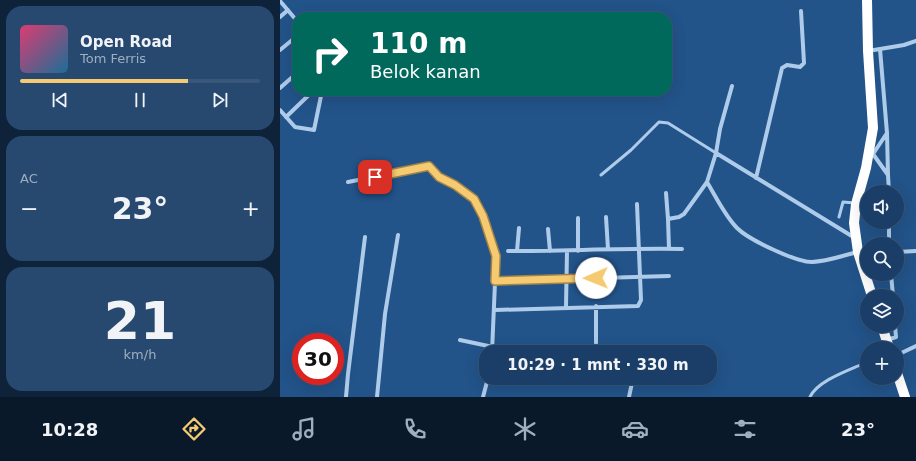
<!DOCTYPE html>
<html lang="id">
<meta charset="utf-8">
<style>
body{margin:0;font-family:"DejaVu Sans",sans-serif;background:#274970;color:#f1f3f6;height:100vh;display:flex;flex-direction:column;font-size:15px;white-space:nowrap}
*{box-sizing:border-box;margin:0}
p{font-size:13px;color:#9faec0}
.icon{flex:none;width:22px;height:22px;fill:none;stroke:currentColor;stroke-width:2;stroke-linecap:round;stroke-linejoin:round}
.map{position:relative;flex:1;overflow:hidden}
.panel{display:flex;flex-direction:column;gap:6px;padding:6px;background:#0e2239;width:280px}
.panel>*{flex:none}
.banner{position:absolute;left:12px;top:12px;width:380px;height:84px;border-radius:16px;box-shadow:0 4px 16px #0002,0 0 0 1px #38577b;background:#00695c;color:#fff;overflow:hidden}
.controls{position:absolute;left:580px;top:185px;display:grid;gap:8px}
.controls a{display:grid;place-items:center;width:44px;height:44px;border-radius:50%;background:#1a3e67;box-shadow:0 4px 16px #0002,0 0 0 1px #38577b;font-size:20px}
.speed{position:absolute;left:12px;top:333px;display:flex;gap:8px;font-size:20px;font-weight:700;text-align:center}
.speed>*{display:grid;place-content:center;width:52px;height:52px;border-radius:50%;background:#1a3e67;box-shadow:0 4px 16px #0002,0 0 0 1px #38577b;line-height:1}
.speed .limit{border:6px solid #d22;background:#fff;color:#111}
.pin{position:absolute;display:grid;place-items:center;width:34px;height:34px;color:#fff;margin:-17px;border-radius:8px;box-shadow:0 2px 6px #0006}
.me{position:absolute;width:44px;margin:-22px;rotate:269deg;stroke-linejoin:round;filter:drop-shadow(0 0 3px #0008)}
.turn{display:flex;align-items:center;gap:14px;height:84px;padding:0 12px;font-size:18px}
.turn .icon{width:52px;height:52px;stroke-width:2.5}
.turn b{display:block;font-size:28px;line-height:34px}
.big{font-size:30px;font-weight:700;line-height:1.1}
.panel .widget{flex:1;display:flex;flex-direction:column;justify-content:center;gap:6px;min-width:0;padding:0 14px;border-radius:16px;background:#274970}
.panel .dial{align-items:center;gap:0}
.dial b{font-size:52px;line-height:1}
.song{display:flex;align-items:center;gap:12px}
.cover{width:48px;height:48px;border-radius:6px;background:linear-gradient(135deg,hsl(340 70% 55%),hsl(200 70% 35%))}
.played{height:4px;border-radius:2px;background:linear-gradient(90deg,#f6ca70 70%,#38577b 70%)}
.keys{display:flex;justify-content:space-around;direction:ltr}
.heat{display:flex;justify-content:space-between;align-items:center;font-size:22px;direction:ltr}
.trip{position:absolute;left:199px;top:345px;width:238px;height:40px;border-radius:16px;background:#1a3e67;box-shadow:0 4px 16px #0002,0 0 0 1px #38577b;font-weight:700;line-height:40px;text-align:center}
.dock{display:flex;height:64px;justify-content:space-around;align-items:center;background:#0a1929;color:#9faec0}
.dock .icon{width:28px;height:28px}
.dock .selected{color:#f6ca70}
.dock b{font-size:18px;color:#f1f3f6}
main{display:flex;flex:1;min-height:0}
.map>svg:first-child{display:block}
.lines{fill:none;stroke-linecap:round;stroke-linejoin:round}
.lane{stroke:#aeccea;stroke-width:3}
.street{stroke:#aeccea;stroke-width:4}
.highway{stroke:#fff;stroke-width:10}
.route-casing{stroke:#a08349;stroke-width:10}
.route{stroke:#f6ca70;stroke-width:7}
</style>
<main>
<section class="panel">
<div class="widget">
<div class="song"><i class="cover"></i><div><b>Open Road</b><p>Tom Ferris</p></div></div>
<div class="played"></div>
<div class="keys"><svg class="icon" aria-label="previous" viewBox="0 0 24 24"><path d="M18 5L8 12l10 7zM5 5v14"/></svg><svg class="icon" aria-label="pause" viewBox="0 0 24 24"><path d="M8 5v14M16 5v14"/></svg><svg class="icon" aria-label="next" viewBox="0 0 24 24"><path d="M6 5l10 7-10 7zM19 5v14"/></svg></div>
</div>
<div class="widget"><p>AC</p>
<div class="heat"><a>−</a><b class="big">23°</b><a>+</a></div>
</div>
<div class="widget dial"><b>21</b><p>km/h</p></div>
</section>
<div class="map">
<svg width="636" height="397" viewBox="0 0 636 397">
<rect width="100%" height="100%" fill="#225389"/>
<g class="lines">
<path class="lane" d="M 321,175 L 351,150 L 379,122 L 388,123 L 436,153
M 559,217 L 563,202 L 575,203
M 530,397 C 538,380 570,370 587,362"/>
<path class="street" d="M 0,1 L 17,21
M 0,17 L 8,10
M 600,49 L 607,133 L 608,175
M 0,50 L 17,36
M 588,51 L 624,45 L 636,41
M 452,86 L 440,129 L 436,153 L 575,238
M 0,88 L 17,73
M 0,110 L 15,127 L 34,130 L 42,91
M 6,117 L 33,91
M 436,153 L 427,182 C 436,197 445,216 457,228 C 469,240 516,262 532,262 C 547,261 563,256 577,252
M 589,154 L 593,154 L 608,175 L 609,192
M 593,154 L 607,133
M 476,178 L 502,68 L 507,65 L 520,67 L 524,63 L 521,11
M 68,182 L 149,166 L 159,177 L 191,195 L 203,216 L 216,259 L 212,352
M 386,193 L 388,219
M 326,217 L 328,249
M 609,222 L 609,244
M 268,229 L 270,251
M 389,249 L 388,219 L 399,217 L 404,214 L 427,182
M 228,251 C 286,251 344,248 402,249
M 237,251 L 239,228
M 298,251 L 298,218
M 617,252 L 636,251
M 611,274 L 613,296
M 215,281 L 389,276
M 286,307 L 287,251
M 215,310 L 358,306 L 361,300 L 357,204
M 180,340 L 213,347
M 607,340 L 616,337 L 615,326
M 316,343 L 316,306
M 617,355 L 636,346
M 66,397 L 68,374 L 85,237
M 97,397 L 105,314 L 118,235
M 203,397 L 208,378
M 349,397 L 353,378"/>
<path class="highway" d="M 587,0 L 588,51 L 593,128 L 586,168 L 576,204 L 574,223 L 578,252 L 592,296
M 602,326 L 609,348
M 617,373 L 625,397"/>
</g>
<g class="lines">
<g class="route-casing">
<path id="route" d="M 95,177 L 149,166 L 159,177 L 175,185 L 194,199 L 203,216 L 216,256 L 215,281 L 316,278"/>
</g>
<use href="#route" class="route"/>
</g>
</svg>
<div class="controls">
<a><svg class="icon" aria-label="sound" viewBox="0 0 24 24"><path d="M4 9h4l5-4v14l-5-4H4zM17 9q2 3 0 6"/></svg></a>
<a><svg class="icon" aria-label="search" viewBox="0 0 24 24"><circle cx="10" cy="10" r="6"/><path d="M15 15l6 6"/></svg></a>
<a><svg class="icon" aria-label="layers" viewBox="0 0 24 24"><path d="M12 4l9 5-9 5-9-5zM3 14l9 5 9-5"/></svg></a>
<a>+</a>
</div>
<div class="speed"><div class="limit">30</div></div>
<div class="pin" style="left:95px;top:177px;background:#d93025"><svg class="icon" aria-label="arrive" viewBox="0 0 24 24"><path d="M6 21V4h12l-3 4 3 4H6"/></svg></div>
<svg class="me" style="left:316px;top:278px" viewBox="-20 -20 40 40"><circle r="19" fill="#fff"/><path d="M0-13L10 11 0 6-10 11z" fill="#f6ca70"/></svg>
<div class="trip">10:29 · 1 mnt · 330 m</div>
<div class="banner">
<div class="turn"><svg class="icon" aria-label="right" viewBox="0 0 24 24"><path d="M7 20v-9h11M14 6l5 5-5 5"/></svg><div><b>110 m</b>Belok kanan</div></div>
</div>
</div>
</main>
<nav class="dock">
<b>10:28</b>
<svg class="icon selected" aria-label="directions" viewBox="0 0 24 24"><path d="M12 3l9 9-9 9-9-9zM9 14v-3h6M13 9l2 2-2 2"/></svg>
<svg class="icon" aria-label="music" viewBox="0 0 24 24"><path d="M9 18V5l10-2v13"/><circle cx="6" cy="18" r="3"/><circle cx="16" cy="16" r="3"/></svg>
<svg class="icon" aria-label="phone" viewBox="0 0 24 24"><path d="M5 4h4l2 5-3 2q2 4 5 5l2-3 5 2v4C11 20 4 13 5 4z"/></svg>
<svg class="icon" aria-label="climate" viewBox="0 0 24 24"><path d="M12 3v18M4 7l16 10M4 17L20 7"/></svg>
<svg class="icon" aria-label="car" viewBox="0 0 24 24"><path d="M5 17H2v-5l4-1 3-4h7l3 4 3 1v5h-3M9 17h6M6 11h13"/><circle cx="7" cy="17" r="2"/><circle cx="17" cy="17" r="2"/></svg>
<svg class="icon" aria-label="filters" viewBox="0 0 24 24"><path d="M4 7h16M4 17h16"/><circle cx="9" cy="7" r="2"/><circle cx="15" cy="17" r="2"/></svg>
<b>23°</b>
</nav>
